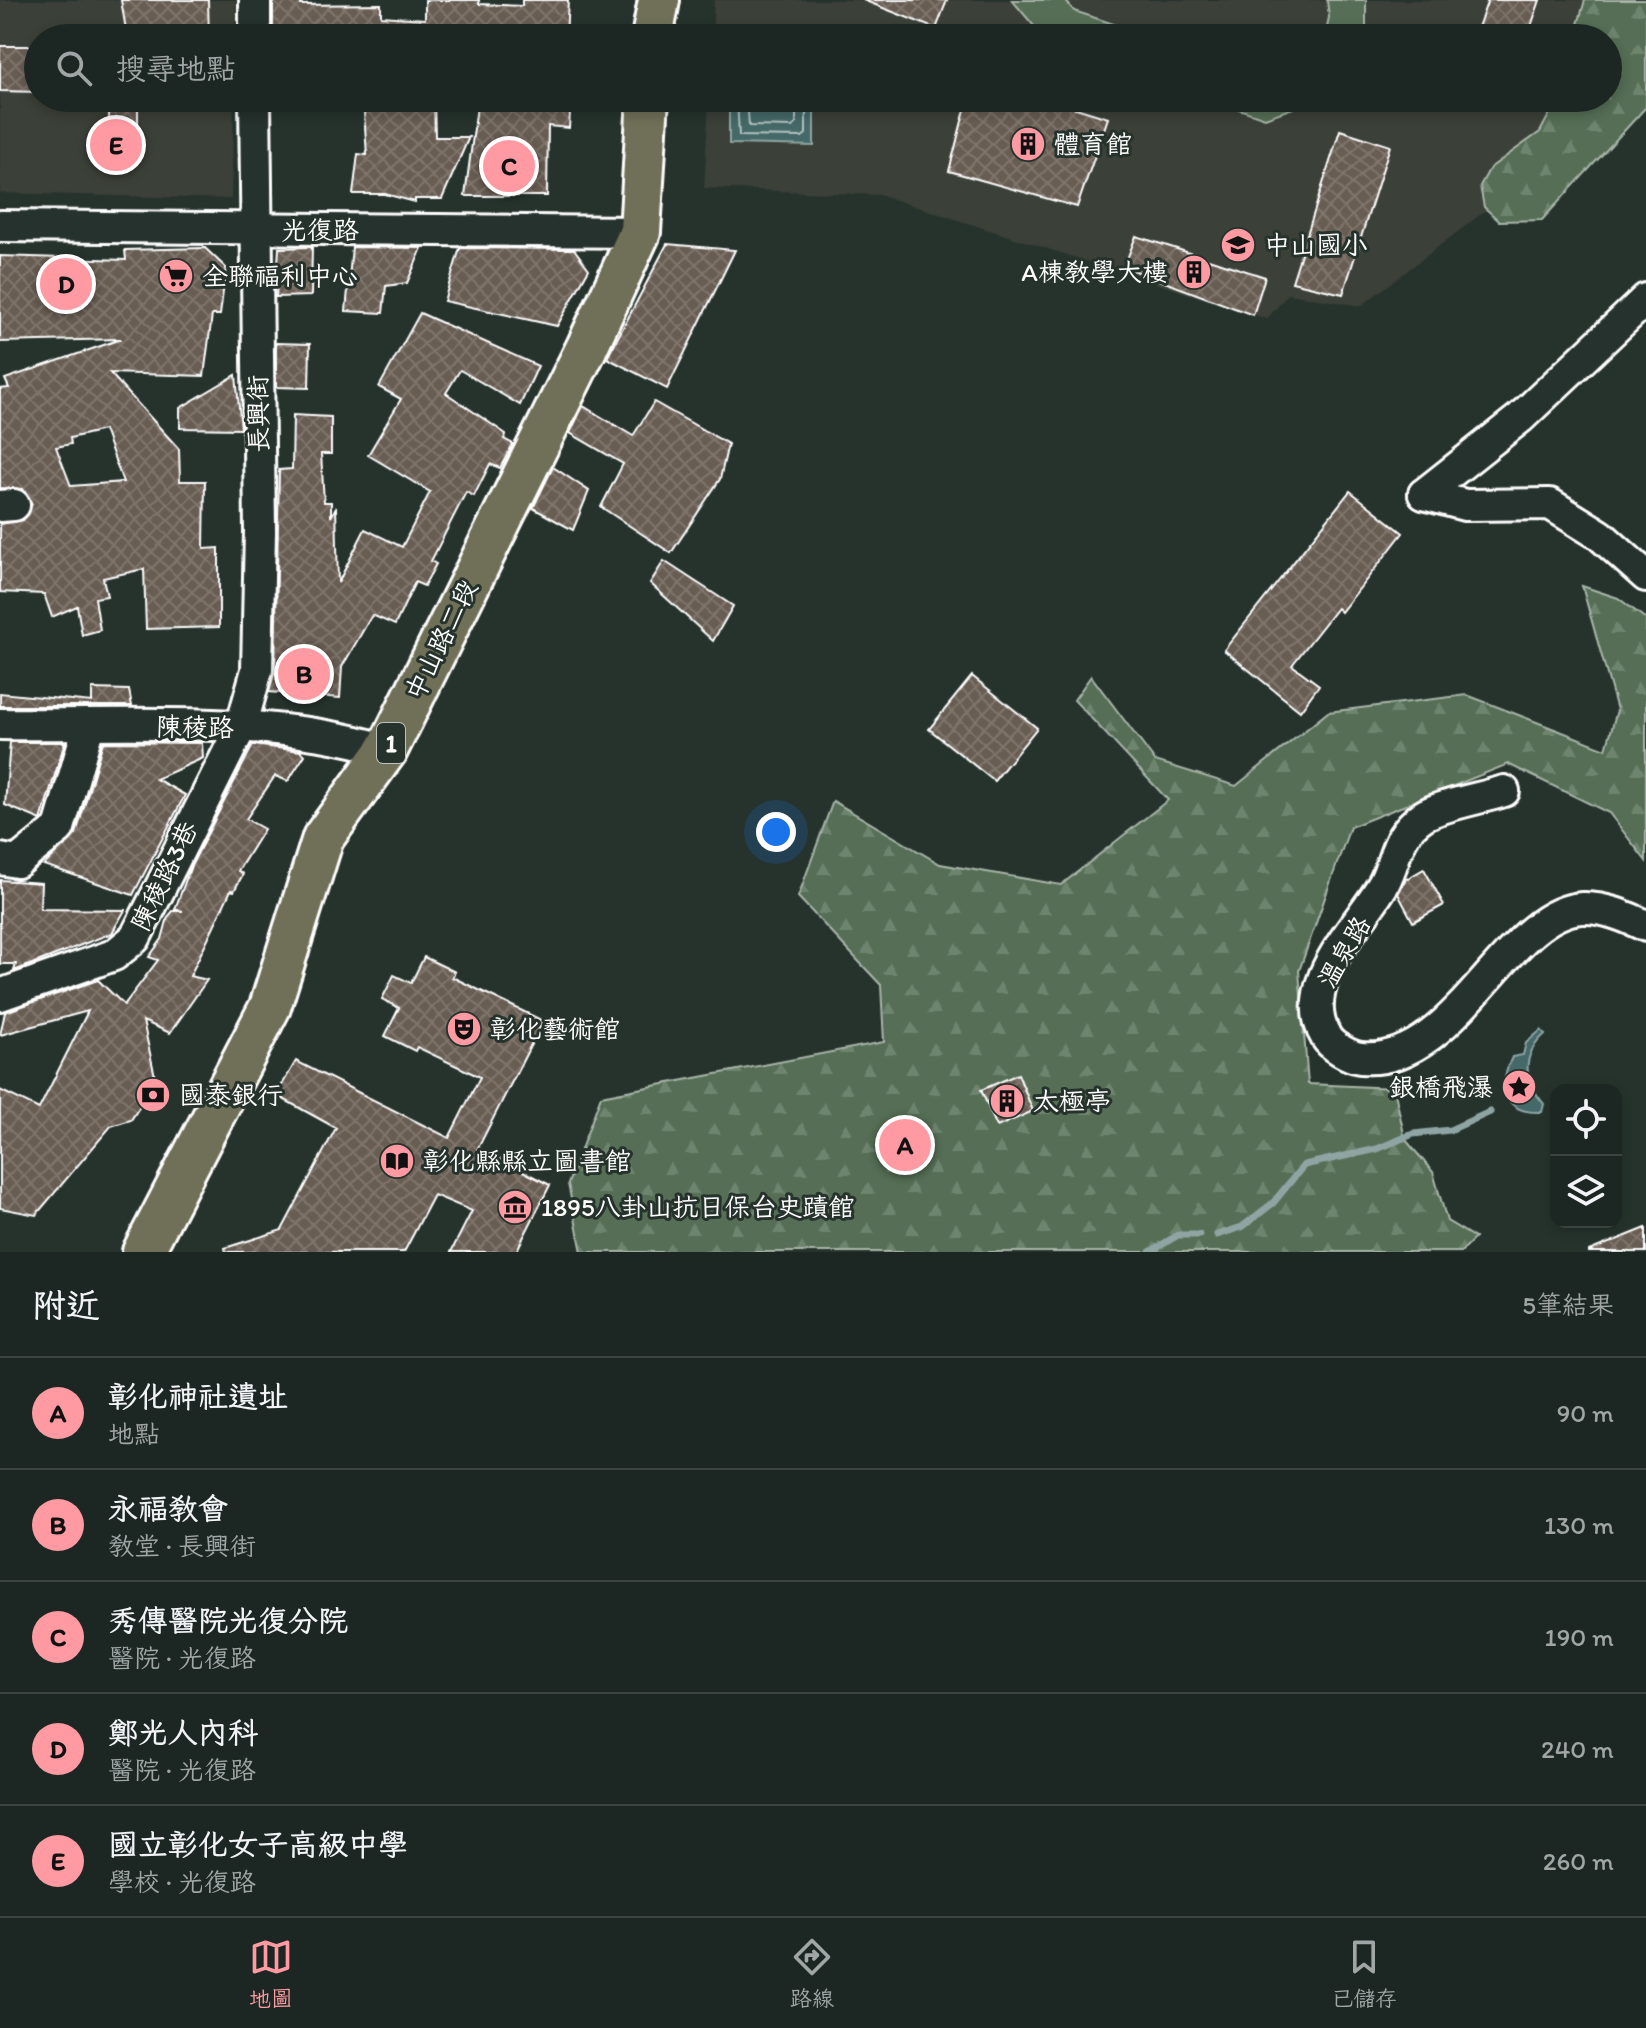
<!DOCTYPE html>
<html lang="zh-TW">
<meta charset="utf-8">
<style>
:root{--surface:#1c2622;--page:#29322f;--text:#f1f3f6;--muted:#a0a5a5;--line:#3a4340;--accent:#ff9aa2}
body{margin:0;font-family:Itim,"LXGW WenKai TC",sans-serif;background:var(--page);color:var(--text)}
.controls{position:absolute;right:24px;bottom:24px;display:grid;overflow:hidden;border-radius:16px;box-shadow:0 4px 12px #0003}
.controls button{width:72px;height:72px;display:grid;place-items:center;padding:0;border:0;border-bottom:2px solid var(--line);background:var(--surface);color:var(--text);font:40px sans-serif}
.you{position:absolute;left:776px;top:832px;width:28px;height:28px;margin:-20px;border:6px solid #fff;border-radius:50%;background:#1a73e8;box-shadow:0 0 0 12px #1a73e833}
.badge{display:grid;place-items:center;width:52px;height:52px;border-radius:50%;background:var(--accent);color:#111;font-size:26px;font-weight:700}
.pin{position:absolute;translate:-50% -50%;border:4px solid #fff;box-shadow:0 2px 8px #0006}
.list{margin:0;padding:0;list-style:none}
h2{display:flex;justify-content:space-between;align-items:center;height:104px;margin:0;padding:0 32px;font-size:34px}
h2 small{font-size:26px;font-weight:400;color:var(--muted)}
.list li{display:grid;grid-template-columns:52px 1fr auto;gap:24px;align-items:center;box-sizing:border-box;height:112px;padding:0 32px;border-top:2px solid var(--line)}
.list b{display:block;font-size:30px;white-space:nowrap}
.list p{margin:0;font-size:26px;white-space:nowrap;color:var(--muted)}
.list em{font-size:26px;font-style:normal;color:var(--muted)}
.icon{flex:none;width:44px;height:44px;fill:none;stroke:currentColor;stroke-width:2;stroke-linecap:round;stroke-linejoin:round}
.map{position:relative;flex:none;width:1646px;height:1252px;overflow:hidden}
.search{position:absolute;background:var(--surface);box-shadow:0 4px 12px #0003;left:24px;right:24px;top:24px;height:88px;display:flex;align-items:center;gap:20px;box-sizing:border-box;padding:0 28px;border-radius:44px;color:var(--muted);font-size:30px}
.sheet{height:664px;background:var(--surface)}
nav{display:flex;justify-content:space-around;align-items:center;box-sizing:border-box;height:112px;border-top:2px solid var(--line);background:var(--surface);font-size:22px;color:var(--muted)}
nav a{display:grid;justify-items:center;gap:4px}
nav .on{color:var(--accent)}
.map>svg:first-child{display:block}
.built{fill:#3a4038}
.green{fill:#546e55;stroke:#aab6aa;stroke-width:2}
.forest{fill:url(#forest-firs);stroke:#aab6aa;stroke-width:2}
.water{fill:#446967;stroke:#8fa5a4;stroke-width:2}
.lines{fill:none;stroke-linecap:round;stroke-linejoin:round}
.shore{stroke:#b4c3c2;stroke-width:2}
.stream{stroke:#8fa5a4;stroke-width:7}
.building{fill:url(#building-cross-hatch);stroke:#fff;stroke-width:2;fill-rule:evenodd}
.minor-casing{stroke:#fff;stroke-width:36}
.major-casing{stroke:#fff;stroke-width:46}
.minor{stroke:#26332d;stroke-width:30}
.major{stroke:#706f59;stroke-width:40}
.labels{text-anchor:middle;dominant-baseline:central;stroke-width:6;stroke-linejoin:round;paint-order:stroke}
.shield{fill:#26332d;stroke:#bec2c0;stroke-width:2}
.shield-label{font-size:24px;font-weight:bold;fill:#fff}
.poi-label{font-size:26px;fill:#fff;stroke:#26332d;text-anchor:start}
.street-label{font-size:26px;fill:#fff;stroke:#26332d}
</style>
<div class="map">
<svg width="1646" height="1252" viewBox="0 0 1646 1252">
<defs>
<pattern id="forest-firs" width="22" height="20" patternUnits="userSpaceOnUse" patternTransform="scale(2)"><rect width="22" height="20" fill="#546e55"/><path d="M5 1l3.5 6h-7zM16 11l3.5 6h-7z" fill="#6e846e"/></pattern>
<pattern id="building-cross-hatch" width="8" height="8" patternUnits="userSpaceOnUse" patternTransform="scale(2)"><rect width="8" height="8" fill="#685d52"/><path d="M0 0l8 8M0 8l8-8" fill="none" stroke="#7f756c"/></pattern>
</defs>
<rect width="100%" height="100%" fill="#26332d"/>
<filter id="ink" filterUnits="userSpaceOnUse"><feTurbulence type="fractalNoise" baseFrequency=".0125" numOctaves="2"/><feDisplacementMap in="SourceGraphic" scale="16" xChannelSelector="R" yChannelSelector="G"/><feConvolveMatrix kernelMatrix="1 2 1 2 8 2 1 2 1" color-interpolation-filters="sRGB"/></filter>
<g filter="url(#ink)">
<!-- built -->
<g class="built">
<polygon points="0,0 236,0 235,38 38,38 38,98 234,98 231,199 0,193"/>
<polygon points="714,0 1587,0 1579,38 712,38"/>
<polygon points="709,98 1566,98 1554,158 1361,306 1288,294 1267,319 880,195 704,188"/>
</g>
<!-- green -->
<g class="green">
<polygon points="1012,0 1065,0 1074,11 1156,38 1044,38"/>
<polygon points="1327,0 1366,0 1366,38 1325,38 1329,17"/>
<polygon points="1207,98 1321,98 1265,118"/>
</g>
<!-- forest -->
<g class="forest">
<polygon points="1585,0 1646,0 1646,107 1542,220 1499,221 1484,207 1480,186 1490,168 1540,132 1558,98 1608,98 1608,38 1574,38"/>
<polygon points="1582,586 1618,598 1646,619 1646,861 1609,813 1508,764 1350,827 1299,971 1308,1084 1394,1088 1405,1139 1433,1172 1447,1221 1475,1238 1461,1252 582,1252 568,1184 601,1096 884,1042 881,985 798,897 833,801 940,864 1061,885 1168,800 1074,700 1091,676 1155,761 1236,786 1328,712 1467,695 1606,749 1617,710"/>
</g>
<!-- water -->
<g class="water">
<polygon points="729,98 814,98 814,146 729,144"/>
<path d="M1541,1030L1545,1034C1520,1057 1524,1080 1544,1104L1542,1112C1504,1114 1497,1088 1512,1057L1523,1055L1526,1043Z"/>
</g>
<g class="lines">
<!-- shore -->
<g class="shore">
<polyline points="737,98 739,136 802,137 806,134 806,98"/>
<polyline points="747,98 749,126 792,127 796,124 796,98"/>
</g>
<!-- stream -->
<g class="stream">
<polyline points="1217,1235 1242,1227 1273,1203 1304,1165 1377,1149 1413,1134 1450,1130 1490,1112"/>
<polyline points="1150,1252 1178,1235 1199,1235"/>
</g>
</g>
<!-- building -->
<g class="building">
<polygon points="121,0 208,0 209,38 151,38 151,28 126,30"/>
<polygon points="273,0 301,0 301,5 381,4 381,16 425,19 425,0 479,0 479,4 522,6 522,0 568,0 566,38 273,38"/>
<polygon points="863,0 947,0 936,29"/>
<polygon points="1488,0 1540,0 1527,38 1474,38"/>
<polygon points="0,46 38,46 38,92 0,91"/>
<rect x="109" y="98" width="29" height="26"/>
<polygon points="363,98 434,98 435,137 469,137 442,199 415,199 415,202 385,194 353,194 358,154 367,155"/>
<polygon points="519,98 571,98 569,128 548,126 547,196 465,196 477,106 518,107"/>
<polygon points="968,98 1044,98 1108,118 1077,207 949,171"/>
<polygon points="1340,130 1390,146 1343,294 1292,282"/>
<polygon points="1136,236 1265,277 1253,315 1124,267"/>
<polygon points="667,244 735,250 667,389 607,358"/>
<polygon points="312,247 311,296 276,297 279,248"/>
<polygon points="352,247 422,248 407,283 386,286 383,313 346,311"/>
<path d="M205,248L226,268L220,315H212L204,376L110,373L179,449L180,481H205L204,549L219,548V627L146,629L144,569L103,578L107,596L95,598L100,630L82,635L77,606L52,617L44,594L0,592V524L23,520L32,504L23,489L0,488V389L9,388L5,379L121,339L0,342V256L126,260L125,250ZM104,430L123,482L71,486L56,447L71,444L70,438Z"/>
<polygon points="460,248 574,249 589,269 557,326 444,301"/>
<polygon points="420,313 538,366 520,405 460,370 446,393 506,434 504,439 513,444 500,468 490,464 474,496 466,492 431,561 436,564 424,586 415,582 395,625 372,615 342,667 340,698 269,692 275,670 279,470 292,469 293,415 331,417 331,454 321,454 324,502 331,502 331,517 336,507 338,583 365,529 402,547 430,492 368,455 401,399 379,387"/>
<polygon points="276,343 310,344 309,388 276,387"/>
<polygon points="236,375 241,429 180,428 180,408"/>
<polygon points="654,402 728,444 720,479 671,553 601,507 623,464 570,433 583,406 633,436"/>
<polygon points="553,467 589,491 573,530 533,508"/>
<polygon points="1350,491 1403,533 1341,612 1337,608 1292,665 1319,685 1300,711 1224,650"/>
<polygon points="664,561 733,606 713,641 650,583"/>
<polygon points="972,676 1037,728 994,781 929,729"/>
<polygon points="92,689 129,690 132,706 0,706 0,693 92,702"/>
<polygon points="10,742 65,742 41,820 5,805"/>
<polygon points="103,742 202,743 203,758 156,779 185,795 133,895 44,865 76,834"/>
<polygon points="253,745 301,751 305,755 288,781 275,776 246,819 264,829 238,871 243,874 234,891 231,890 190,976 207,980 170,1033 143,1021 156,1081 131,1120 111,1126 36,1215 0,1208 0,1090 39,1109 88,1011 0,1035 5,1012 98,980 124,1005 158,960 149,957 162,939 168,917 173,911 183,911 175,909 191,866"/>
<polygon points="1424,869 1444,905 1413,922 1398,894 1405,880"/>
<polygon points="0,880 41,883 40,909 125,910 112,933 14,971 16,964 0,964"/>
<polygon points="424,957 455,972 452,977 543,1021 478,1148 550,1185 516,1252 451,1252 472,1211 434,1195 404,1252 226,1252 225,1248 282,1230 336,1128 276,1095 296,1061 449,1138 480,1077 417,1047 415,1051 385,1036 399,1008 382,999 394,975 411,983"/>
<polygon points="1018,1074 1033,1111 997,1127 981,1090"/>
<polygon points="1646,1228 1646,1252 1589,1252 1589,1251"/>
</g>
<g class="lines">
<!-- minor casing -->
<g class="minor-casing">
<g id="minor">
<polyline points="255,38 255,0"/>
<polyline points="0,226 640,232"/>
<polyline points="1424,494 1520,418 1646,299"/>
<polyline points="1424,494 1465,505 1550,504 1600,535 1646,576"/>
<polyline points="0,506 14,505"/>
<path d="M0,724C126,726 267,714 387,750"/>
<path d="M1504,791C1483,798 1440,805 1423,816C1395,835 1397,858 1384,883C1359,927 1295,984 1326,1037C1331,1046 1350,1057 1361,1058C1456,1067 1506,912 1582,908C1604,907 1627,917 1646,926"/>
<polyline points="0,859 17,862 59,828 89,725"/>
<polyline points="0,995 114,955 135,938 241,727 257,670 260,531 255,98"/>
</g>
</g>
<!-- major casing -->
<g class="major-casing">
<g id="major">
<polyline points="652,38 659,0"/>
<polyline points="143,1252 270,1007 323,838 387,750 587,347 640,232 648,98"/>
</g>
</g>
<!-- minor -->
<use href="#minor" class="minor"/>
<!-- major -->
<use href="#major" class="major"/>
</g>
</g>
<!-- icons -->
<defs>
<g id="building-disc" transform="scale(1.8)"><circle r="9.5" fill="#ff9aa2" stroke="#26332d"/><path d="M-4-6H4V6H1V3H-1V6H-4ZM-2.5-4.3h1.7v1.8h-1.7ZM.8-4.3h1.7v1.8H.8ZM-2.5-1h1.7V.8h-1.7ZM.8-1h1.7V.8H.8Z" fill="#111"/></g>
<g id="school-disc" transform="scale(1.8)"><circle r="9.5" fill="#ff9aa2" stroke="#26332d"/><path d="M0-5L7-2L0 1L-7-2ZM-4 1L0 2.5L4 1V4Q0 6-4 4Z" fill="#111"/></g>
<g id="supermarket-disc" transform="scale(1.8)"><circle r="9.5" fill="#ff9aa2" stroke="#26332d"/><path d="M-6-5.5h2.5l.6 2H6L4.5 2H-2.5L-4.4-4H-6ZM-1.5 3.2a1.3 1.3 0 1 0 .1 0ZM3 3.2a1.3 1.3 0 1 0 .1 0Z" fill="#111"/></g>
<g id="theatre-disc" transform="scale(1.8)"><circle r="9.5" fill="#ff9aa2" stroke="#26332d"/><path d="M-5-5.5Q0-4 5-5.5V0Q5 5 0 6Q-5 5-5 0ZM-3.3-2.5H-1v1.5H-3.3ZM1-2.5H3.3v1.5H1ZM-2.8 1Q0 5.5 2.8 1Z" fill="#111"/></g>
<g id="sight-disc" transform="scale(1.8)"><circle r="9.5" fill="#ff9aa2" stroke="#26332d"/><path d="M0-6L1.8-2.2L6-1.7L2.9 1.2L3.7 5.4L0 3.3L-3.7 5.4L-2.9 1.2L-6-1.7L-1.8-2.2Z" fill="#111"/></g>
<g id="bank-disc" transform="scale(1.8)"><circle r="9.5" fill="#ff9aa2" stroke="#26332d"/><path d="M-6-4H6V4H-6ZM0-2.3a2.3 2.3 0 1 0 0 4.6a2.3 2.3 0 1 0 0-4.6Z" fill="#111"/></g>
<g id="library-disc" transform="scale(1.8)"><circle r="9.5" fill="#ff9aa2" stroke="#26332d"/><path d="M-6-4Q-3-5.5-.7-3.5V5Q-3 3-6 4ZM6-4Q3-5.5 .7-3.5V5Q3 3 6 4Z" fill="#111"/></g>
<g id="museum-disc" transform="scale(1.8)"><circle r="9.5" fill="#ff9aa2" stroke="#26332d"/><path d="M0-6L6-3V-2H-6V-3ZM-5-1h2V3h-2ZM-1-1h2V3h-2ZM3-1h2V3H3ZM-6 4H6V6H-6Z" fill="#111"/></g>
</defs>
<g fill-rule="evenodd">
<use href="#building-disc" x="1028" y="144"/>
<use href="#school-disc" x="1238" y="245"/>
<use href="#building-disc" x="1194" y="272"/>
<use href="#supermarket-disc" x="176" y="276"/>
<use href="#theatre-disc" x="464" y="1029"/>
<use href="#sight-disc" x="1519" y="1087"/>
<use href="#bank-disc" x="153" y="1095"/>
<use href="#building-disc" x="1007" y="1101"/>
<use href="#library-disc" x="397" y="1161"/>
<use href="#museum-disc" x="515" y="1207"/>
</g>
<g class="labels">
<!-- shield labels -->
<rect class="shield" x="377" y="723" width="28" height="40" rx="6"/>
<g class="shield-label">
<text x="391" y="743">1</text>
</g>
<!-- poi labels -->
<g class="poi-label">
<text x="1054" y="144">體育館</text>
<text x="1264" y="245">中山國小</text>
<text x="1168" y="272" text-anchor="end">A棟教學大樓</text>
<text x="202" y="276">全聯福利中心</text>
<text x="490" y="1029">彰化藝術館</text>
<text x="1493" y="1087" text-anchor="end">銀橋飛瀑</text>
<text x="179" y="1095">國泰銀行</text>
<text x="1033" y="1101">太極亭</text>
<text x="423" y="1161">彰化縣縣立圖書館</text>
<text x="541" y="1207">1895八卦山抗日保台史蹟館</text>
</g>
<!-- street labels -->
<g class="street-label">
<text x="320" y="230">光復路</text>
<text transform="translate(258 414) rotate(-91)">長興街</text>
<text transform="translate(441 640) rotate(-64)">中山路二段</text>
<text transform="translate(195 727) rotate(1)">陳稜路</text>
<text transform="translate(164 876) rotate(-64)">陳稜路3巷</text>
<text transform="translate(1344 952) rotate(-60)">溫泉路</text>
</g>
</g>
</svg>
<div class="controls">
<button><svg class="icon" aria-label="locate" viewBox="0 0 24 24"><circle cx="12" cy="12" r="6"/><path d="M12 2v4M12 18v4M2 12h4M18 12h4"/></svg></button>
<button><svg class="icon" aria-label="layers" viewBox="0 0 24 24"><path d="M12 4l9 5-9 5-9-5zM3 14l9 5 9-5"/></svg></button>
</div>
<div class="you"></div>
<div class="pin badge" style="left:905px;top:1145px">A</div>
<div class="pin badge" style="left:304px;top:674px">B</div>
<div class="pin badge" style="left:509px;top:166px">C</div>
<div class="pin badge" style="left:66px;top:284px">D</div>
<div class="pin badge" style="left:116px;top:145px">E</div>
<div class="search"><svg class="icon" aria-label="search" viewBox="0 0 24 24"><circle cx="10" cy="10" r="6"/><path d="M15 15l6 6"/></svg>搜尋地點</div>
</div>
<section class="sheet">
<h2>附近<small>5筆結果</small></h2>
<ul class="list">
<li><span class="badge">A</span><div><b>彰化神社遺址</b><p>地點</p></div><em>90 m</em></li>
<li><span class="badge">B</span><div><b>永福教會</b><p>教堂 · 長興街</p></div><em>130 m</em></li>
<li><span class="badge">C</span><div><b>秀傳醫院光復分院</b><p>醫院 · 光復路</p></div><em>190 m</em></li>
<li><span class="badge">D</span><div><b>鄭光人內科</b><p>醫院 · 光復路</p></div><em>240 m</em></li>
<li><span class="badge">E</span><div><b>國立彰化女子高級中學</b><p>學校 · 光復路</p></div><em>260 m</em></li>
</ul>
</section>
<nav>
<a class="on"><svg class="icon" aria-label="map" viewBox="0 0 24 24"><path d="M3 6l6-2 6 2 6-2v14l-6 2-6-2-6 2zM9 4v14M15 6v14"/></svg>地圖</a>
<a><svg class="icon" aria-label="directions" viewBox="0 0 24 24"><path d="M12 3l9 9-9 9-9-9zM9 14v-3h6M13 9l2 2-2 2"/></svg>路線</a>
<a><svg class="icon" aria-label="saved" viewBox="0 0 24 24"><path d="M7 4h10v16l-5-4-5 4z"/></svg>已儲存</a>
</nav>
